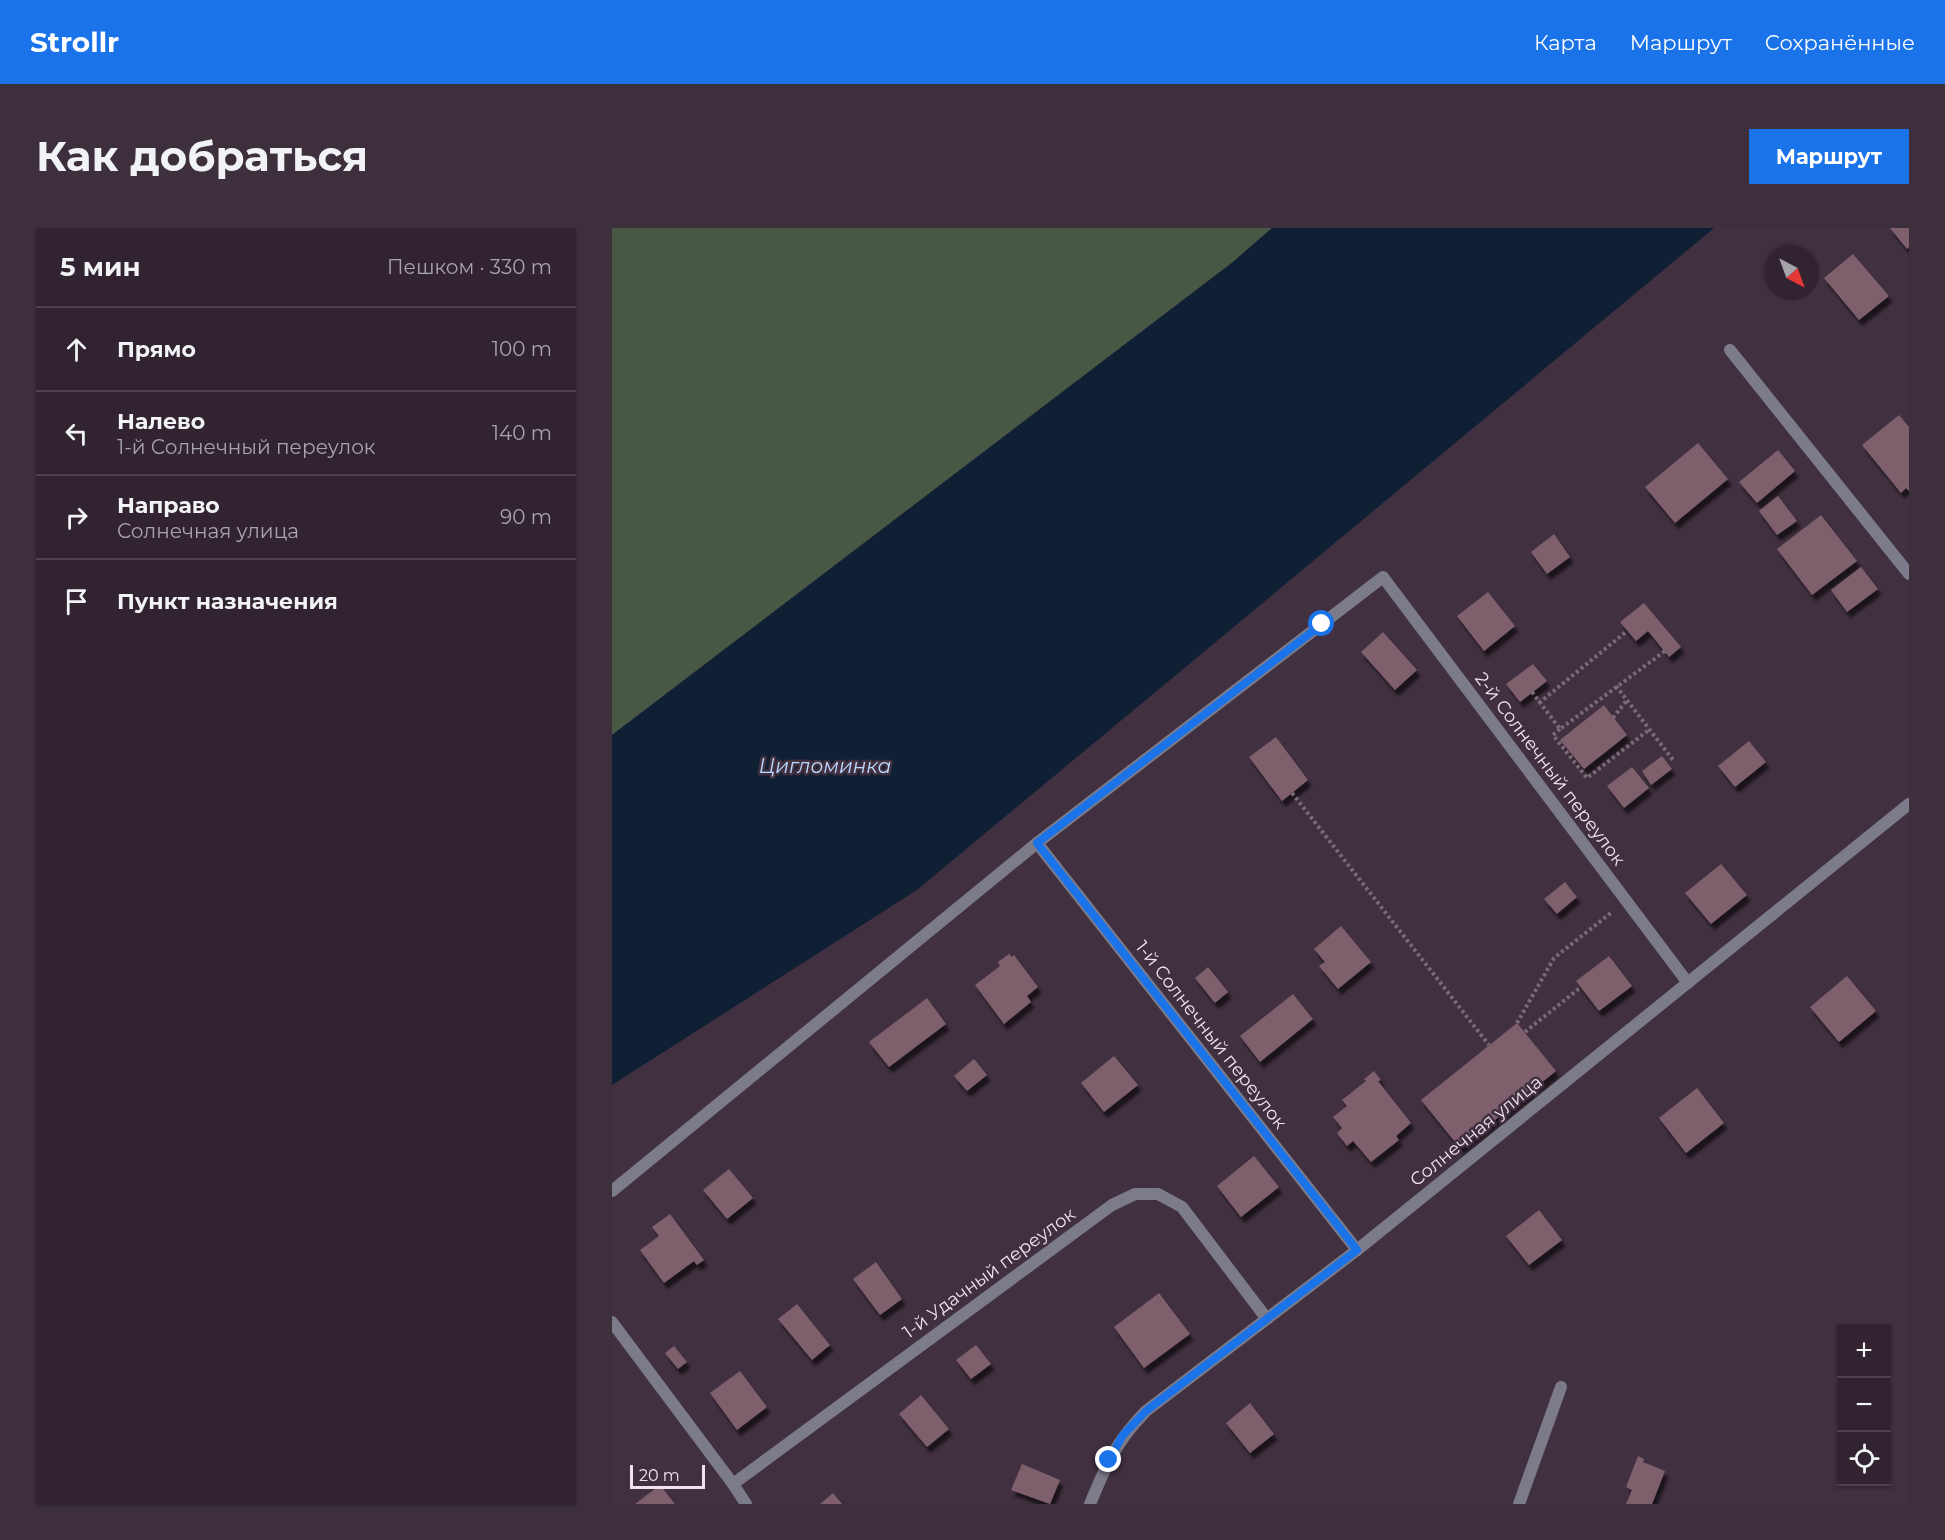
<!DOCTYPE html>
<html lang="ru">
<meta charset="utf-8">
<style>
:root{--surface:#312430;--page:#3d303c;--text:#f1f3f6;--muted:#a8a4ab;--line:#4c414c;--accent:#1a73e8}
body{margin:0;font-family:Montserrat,sans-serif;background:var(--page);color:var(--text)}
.controls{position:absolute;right:18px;bottom:18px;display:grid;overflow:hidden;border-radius:0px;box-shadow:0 2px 4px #0004}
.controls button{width:54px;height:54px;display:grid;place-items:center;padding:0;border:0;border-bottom:2px solid var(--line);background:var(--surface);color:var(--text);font:30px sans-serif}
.compass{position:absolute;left:1153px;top:18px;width:54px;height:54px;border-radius:50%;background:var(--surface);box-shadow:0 2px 4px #0004;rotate:139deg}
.scale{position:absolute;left:18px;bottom:15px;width:75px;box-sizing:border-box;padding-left:6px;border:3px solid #efe4ee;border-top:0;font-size:16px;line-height:21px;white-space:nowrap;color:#efe4ee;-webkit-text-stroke:4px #413040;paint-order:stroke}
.stop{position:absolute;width:18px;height:18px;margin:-14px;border:4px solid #1a73e8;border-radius:50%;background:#fff}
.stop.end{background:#1a73e8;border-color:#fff;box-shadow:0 2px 6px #0008}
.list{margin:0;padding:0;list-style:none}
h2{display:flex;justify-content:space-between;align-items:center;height:78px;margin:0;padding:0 24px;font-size:26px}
h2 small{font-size:20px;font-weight:400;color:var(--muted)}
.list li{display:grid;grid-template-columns:39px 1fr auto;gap:18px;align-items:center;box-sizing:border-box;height:84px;padding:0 24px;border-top:2px solid var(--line)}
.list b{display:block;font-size:22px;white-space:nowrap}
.list p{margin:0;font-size:20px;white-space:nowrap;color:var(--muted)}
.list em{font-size:20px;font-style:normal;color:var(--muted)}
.icon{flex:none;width:33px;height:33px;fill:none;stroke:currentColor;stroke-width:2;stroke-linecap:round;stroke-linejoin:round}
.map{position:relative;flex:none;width:1297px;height:1276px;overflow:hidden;border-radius:0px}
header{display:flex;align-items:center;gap:36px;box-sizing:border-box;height:84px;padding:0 30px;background:var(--accent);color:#fff}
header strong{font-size:28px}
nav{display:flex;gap:33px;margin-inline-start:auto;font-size:21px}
.intro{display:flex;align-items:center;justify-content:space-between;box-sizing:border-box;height:144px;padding:0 36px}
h1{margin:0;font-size:42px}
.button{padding:15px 27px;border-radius:0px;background:var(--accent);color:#fff;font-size:21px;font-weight:700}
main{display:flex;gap:36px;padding:0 36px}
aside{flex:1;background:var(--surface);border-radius:0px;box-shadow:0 2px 4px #0004}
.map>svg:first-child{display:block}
.green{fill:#495844}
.water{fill:#0f2035}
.building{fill:#7e5e6c;filter:url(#shadow)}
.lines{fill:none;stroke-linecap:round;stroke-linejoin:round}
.path{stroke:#796a78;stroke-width:4;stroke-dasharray:3 3;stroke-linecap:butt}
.service{stroke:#7c7b89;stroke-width:12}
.minor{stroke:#7c7b89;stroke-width:12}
.route{stroke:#1a73e8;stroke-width:8}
.labels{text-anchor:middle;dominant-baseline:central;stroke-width:5;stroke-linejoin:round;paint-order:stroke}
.street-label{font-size:18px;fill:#efe4ee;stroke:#413040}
.water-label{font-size:20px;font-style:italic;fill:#bad8fd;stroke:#413040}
</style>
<header>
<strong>Strollr</strong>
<nav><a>Карта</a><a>Маршрут</a><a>Сохранённые</a></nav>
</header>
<div class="intro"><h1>Как добраться</h1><a class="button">Маршрут</a></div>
<main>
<aside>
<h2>5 мин<small>Пешком · 330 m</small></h2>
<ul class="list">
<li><svg class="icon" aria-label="ahead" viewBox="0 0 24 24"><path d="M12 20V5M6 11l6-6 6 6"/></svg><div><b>Прямо</b></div><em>100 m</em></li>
<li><svg class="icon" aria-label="left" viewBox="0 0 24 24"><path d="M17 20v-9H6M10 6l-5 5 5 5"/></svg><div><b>Налево</b><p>1-й Солнечный переулок</p></div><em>140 m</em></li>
<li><svg class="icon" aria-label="right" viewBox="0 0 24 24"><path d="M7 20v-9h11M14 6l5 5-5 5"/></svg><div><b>Направо</b><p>Солнечная улица</p></div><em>90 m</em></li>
<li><svg class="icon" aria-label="arrive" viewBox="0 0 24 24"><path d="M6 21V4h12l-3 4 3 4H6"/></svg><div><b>Пункт назначения</b></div></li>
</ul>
</aside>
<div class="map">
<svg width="1297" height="1276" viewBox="0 0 1297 1276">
<defs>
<filter id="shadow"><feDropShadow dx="3.5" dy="6" stdDeviation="1.5" flood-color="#0009"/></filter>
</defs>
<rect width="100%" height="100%" fill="#413040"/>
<!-- green -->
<polygon class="green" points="0,0 660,0 621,34 0,507"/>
<!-- water -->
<polygon class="water" points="660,0 1102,0 305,662 0,857 0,507 621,34"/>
<!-- building -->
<g class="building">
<polygon points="1278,0 1297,0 1297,19 1295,21"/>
<polygon points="1241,26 1277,68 1247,92 1212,50"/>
<polygon points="1287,187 1297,199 1297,263 1294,260 1289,265 1250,217"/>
<polygon points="1086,215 1116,251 1063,295 1033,259"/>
<polygon points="1166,222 1183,243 1145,275 1127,254"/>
<polygon points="1166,268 1185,293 1165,307 1147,283"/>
<polygon points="1209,287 1245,333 1200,367 1165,321"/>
<polygon points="942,306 958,329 935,346 919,324"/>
<polygon points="1249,339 1266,361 1235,384 1219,362"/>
<polygon points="876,364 903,398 872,423 845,388"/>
<polygon points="1032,375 1069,419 1057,429 1036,403 1024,413 1008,394"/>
<polygon points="771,404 805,442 783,462 749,424"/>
<polygon points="921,436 935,453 908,474 894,456"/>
<polygon points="992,477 1015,507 972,541 948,512"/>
<polygon points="664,509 696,552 670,573 637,529"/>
<polygon points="1137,513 1154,534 1123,559 1106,538"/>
<polygon points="1050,528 1060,541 1039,557 1030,543"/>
<polygon points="1020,539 1037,560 1012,580 995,558"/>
<polygon points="1109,636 1135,667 1099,696 1073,665"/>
<polygon points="953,654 965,669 945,686 932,671"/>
<polygon points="729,698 759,734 726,761 707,738 713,734 702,721"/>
<polygon points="397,726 400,729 402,727 426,759 415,768 419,774 392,796 363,757 388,738 386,734"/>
<polygon points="997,728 1020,758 987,783 964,753"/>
<polygon points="596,739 616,764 603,775 583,750"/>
<polygon points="1235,748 1264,783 1227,814 1198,779"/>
<polygon points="681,766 701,791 648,834 628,808"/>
<polygon points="315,770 334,796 277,839 257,814"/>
<polygon points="905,795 944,843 848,920 809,872"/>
<polygon points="502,828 526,857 492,884 469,855"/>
<polygon points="362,831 375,847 355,863 342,848"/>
<polygon points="762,843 769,852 766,853 799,895 784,908 787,912 759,934 741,913 735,918 725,905 730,900 721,889 735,878 730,872 754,853 752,851"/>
<polygon points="1085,860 1112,895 1074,925 1047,890"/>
<polygon points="642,928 667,959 629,989 605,958"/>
<polygon points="117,941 141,970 115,991 91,962"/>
<polygon points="927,982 950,1012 917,1037 894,1008"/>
<polygon points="58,986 92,1032 85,1037 82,1033 52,1055 28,1022 47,1008 40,999"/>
<polygon points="264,1034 290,1071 268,1087 241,1051"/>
<polygon points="547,1065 578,1106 532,1140 502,1099"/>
<polygon points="185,1076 218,1117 200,1132 166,1091"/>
<polygon points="364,1117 379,1136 359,1151 344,1132"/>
<polygon points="62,1118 75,1134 66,1141 53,1125"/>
<polygon points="128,1143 155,1179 125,1202 98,1165"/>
<polygon points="309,1167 337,1201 315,1219 287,1186"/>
<polygon points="638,1175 662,1206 638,1225 614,1195"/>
<polygon points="1026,1228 1032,1231 1031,1234 1053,1243 1040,1276 1014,1276 1020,1262 1014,1259"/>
<polygon points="410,1236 448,1252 438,1276 399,1262"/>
<polygon points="48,1257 63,1276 23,1276"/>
<polygon points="221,1265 230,1276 208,1276"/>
</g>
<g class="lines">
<!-- path -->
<g class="path">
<polyline points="1004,458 1061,532"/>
<polyline points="920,464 948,501 1053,423"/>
<polyline points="927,475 1015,403"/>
<polyline points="1001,490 1015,472"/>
<polyline points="948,501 941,507 975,550 1038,501"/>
<polyline points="680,565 877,817"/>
<polyline points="905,795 942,730 1000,684"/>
<polyline points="913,804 969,759"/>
</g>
<!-- service -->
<g class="service">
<polyline points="1118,122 1297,346"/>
<polyline points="425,615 745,1022"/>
<polyline points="0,963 425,615 771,349 1076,755"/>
<polyline points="0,1094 121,1256"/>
<polyline points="134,1276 121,1256 500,977 523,966 546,966 570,979 655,1091"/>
</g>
<!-- minor -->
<g class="minor">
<path d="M478,1276C495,1235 503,1215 534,1183L745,1022L1297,576"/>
<polyline points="907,1276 949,1159"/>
</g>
</g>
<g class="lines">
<!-- route -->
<polyline class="route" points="497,1232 511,1207 534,1183 745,1022 425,615 710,396"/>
</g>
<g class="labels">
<!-- street labels -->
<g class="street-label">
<text transform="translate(938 541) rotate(53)">2-й Солнечный переулок</text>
<text transform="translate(599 807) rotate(52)">1-й Солнечный переулок</text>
<text transform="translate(864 903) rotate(-39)">Солнечная улица</text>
<text transform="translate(377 1045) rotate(-36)">1-й Удачный переулок</text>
</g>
<!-- water labels -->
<g class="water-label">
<text x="213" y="538">Цигломинка</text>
</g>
</g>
</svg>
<div class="controls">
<button>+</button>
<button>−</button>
<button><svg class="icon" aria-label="locate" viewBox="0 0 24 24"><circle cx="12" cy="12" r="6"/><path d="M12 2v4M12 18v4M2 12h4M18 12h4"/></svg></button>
</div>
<svg class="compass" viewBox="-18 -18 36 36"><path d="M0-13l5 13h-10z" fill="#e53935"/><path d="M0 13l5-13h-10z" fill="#a8a4ab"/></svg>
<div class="scale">20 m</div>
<div class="stop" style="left:710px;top:396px"></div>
<div class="stop end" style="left:497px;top:1232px"></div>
</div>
</main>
